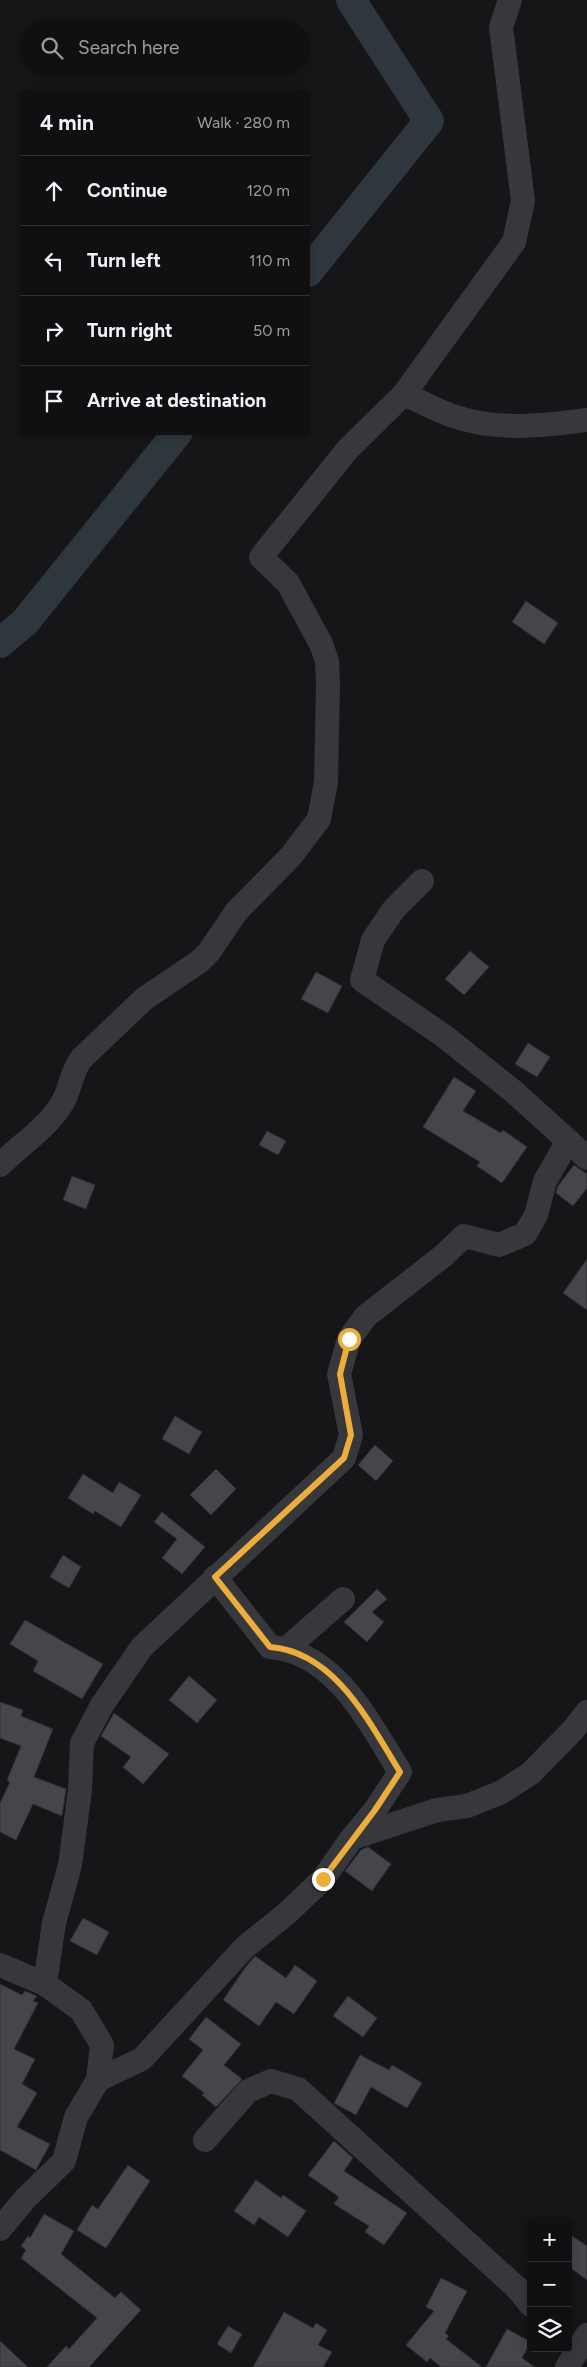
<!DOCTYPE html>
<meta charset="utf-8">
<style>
:root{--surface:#101012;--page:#1e1e20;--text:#f1f3f6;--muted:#9c9d9f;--line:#303032}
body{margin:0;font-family:Figtree,sans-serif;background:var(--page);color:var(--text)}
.controls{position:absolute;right:15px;bottom:15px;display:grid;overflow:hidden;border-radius:5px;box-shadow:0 2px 12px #0003}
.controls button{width:45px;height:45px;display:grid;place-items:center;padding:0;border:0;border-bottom:1px solid var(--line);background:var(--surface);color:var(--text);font:25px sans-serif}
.stop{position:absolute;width:15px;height:15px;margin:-11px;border:4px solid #ebad3b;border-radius:50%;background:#fff}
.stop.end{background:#ebad3b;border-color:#fff;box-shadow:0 1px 5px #0008}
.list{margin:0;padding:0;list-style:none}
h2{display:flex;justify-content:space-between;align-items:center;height:65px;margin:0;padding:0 20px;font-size:21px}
h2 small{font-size:16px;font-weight:400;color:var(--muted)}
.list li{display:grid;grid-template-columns:32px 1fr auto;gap:15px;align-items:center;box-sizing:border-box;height:70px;padding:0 20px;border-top:1px solid var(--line)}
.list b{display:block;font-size:19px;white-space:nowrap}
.list em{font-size:16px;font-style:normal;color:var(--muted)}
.icon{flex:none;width:28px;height:28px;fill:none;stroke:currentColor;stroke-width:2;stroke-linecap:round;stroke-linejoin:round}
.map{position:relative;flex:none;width:587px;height:2367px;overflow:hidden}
.search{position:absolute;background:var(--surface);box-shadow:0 2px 12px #0003;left:20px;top:20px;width:290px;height:55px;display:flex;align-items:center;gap:12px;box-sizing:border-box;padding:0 18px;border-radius:28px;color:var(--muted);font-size:19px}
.panel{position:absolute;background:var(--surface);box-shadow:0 2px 12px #0003;left:20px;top:90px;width:290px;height:345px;border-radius:5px}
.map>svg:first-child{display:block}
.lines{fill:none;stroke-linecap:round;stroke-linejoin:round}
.river{stroke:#2e373d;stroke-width:30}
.building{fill:#45464b;stroke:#303033}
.minor{stroke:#37383c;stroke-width:24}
.route{stroke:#ebad3b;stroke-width:6}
</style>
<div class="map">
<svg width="587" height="2367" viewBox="0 0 587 2367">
<rect width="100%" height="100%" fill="#161618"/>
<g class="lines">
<!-- river -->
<g class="river">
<polyline points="308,272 429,121 351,0"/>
<polyline points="0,643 25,622 178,432"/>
</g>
</g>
<!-- building -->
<g class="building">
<polygon points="526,601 558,623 544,644 512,622"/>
<polygon points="470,951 489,967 464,995 445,979"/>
<polygon points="316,972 342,986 328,1013 301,999"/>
<polygon points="528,1043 550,1057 537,1077 515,1064"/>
<polygon points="454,1077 476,1091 463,1111 501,1133 503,1130 527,1147 502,1183 477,1166 480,1162 423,1127"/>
<polygon points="267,1131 286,1141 278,1155 259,1145"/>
<polygon points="574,1165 587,1174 587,1188 573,1206 556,1193 558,1186"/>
<polygon points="72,1176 95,1185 86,1209 63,1200"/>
<polygon points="587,1259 587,1310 563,1293"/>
<polygon points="175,1416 202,1432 189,1454 162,1439"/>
<polygon points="375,1445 393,1461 376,1481 358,1465"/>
<polygon points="216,1469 236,1489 211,1515 190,1495"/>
<polygon points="83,1474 113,1493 119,1482 141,1495 121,1527 95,1511 93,1514 68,1498"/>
<polygon points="162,1512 205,1547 182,1574 162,1558 177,1539 154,1522"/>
<polygon points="63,1555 81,1567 69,1588 50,1577"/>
<polygon points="377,1589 387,1599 372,1612 384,1622 367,1642 344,1622"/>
<polygon points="25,1620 103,1664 82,1699 33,1671 38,1661 10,1644"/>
<polygon points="189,1676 217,1700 197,1723 169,1700"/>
<polygon points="0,1702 23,1710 21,1716 53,1729 34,1777 66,1789 62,1816 33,1804 16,1840 0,1832 0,1803 10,1782 7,1780 21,1746 0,1738"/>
<polygon points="114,1713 169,1754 143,1784 123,1767 131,1757 101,1736"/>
<polygon points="368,1847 391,1864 372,1891 345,1871 361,1850"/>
<polygon points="83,1918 109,1932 97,1955 70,1941"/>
<polygon points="255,1956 286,1978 295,1965 317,1981 294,2014 276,2002 259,2026 223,2000 245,1968"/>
<polygon points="0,1984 22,1995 25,1991 37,1996 33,2001 38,2003 14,2049 35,2059 22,2084 37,2093 17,2127 50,2144 36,2170 0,2150"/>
<polygon points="348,1996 377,2018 363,2037 333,2016"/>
<polygon points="206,2017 241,2044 224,2065 242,2079 216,2107 202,2095 204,2093 182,2076 203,2050 189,2039"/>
<polygon points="360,2055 389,2070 392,2065 422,2083 407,2108 371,2087 356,2115 334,2103"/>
<polygon points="334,2141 353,2158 344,2171 407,2213 384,2245 365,2232 369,2226 334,2204 339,2197 308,2175"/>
<polygon points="128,2165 150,2181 106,2248 77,2230 92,2205 98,2209"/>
<polygon points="256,2180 281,2198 283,2195 306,2211 288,2237 259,2217 254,2225 234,2211"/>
<polygon points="44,2214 74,2231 61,2254 115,2298 121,2292 141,2310 89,2367 47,2367 66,2346 69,2349 97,2318 21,2258 26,2250 21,2246 28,2236 30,2238"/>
<polygon points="568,2233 587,2246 587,2280 568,2266"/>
<polygon points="441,2278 467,2291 445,2333 449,2336 446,2339 482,2367 441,2367 430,2358 427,2362 406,2345 434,2311 426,2307"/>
<polygon points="284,2312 313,2328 316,2323 327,2330 318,2345 332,2352 323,2367 253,2367"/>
<polygon points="228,2326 242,2334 231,2353 217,2344"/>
<polygon points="507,2329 531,2342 522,2358 535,2367 486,2367"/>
<polygon points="0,2341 28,2367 0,2367"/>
</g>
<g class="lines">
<!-- minor -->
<g class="minor">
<path d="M404,394C420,401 436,410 453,416C495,431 544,426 587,420"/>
<polyline points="422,881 394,909 373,940 362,980 444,1036 513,1091 587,1158"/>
<path d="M0,1165C20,1145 46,1129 61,1105C70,1092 70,1075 81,1059L144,999L200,961L209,952L236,912L291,856L319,819L326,782L328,684L327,661L321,644L288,583L261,557L348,449L404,394L514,242L523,201L501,27L510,0"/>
<path d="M215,1577L270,1647C335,1652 369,1722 400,1772L375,1810L352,1838"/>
<polyline points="287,1648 343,1599"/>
<polyline points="0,1965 45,1984 81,2010 102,2045 98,2080"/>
<polyline points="45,1984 54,1923 70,1865 80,1790 82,1743 102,1705 142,1647 344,1458 351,1435 339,1374 349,1339 366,1316 443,1256 464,1236 499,1245 525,1234 536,1215 545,1181 568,1141"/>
<polyline points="205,2140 248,2091 271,2081 298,2089 517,2288 531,2305"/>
<polyline points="0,2229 25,2199 64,2161 76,2117 98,2080 142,2059 245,1947 285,1915 323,1879 352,1838 437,1810 467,1806 502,1792 531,1773 573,1730 587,1712"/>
<polyline points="567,2367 587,2335"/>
</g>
</g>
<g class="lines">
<!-- route -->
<path class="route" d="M323,1879L375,1810L400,1772C369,1722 335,1652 270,1647L215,1577L344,1458L351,1435L340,1374L349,1339"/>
</g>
</svg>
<div class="controls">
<button>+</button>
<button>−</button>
<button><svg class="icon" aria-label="layers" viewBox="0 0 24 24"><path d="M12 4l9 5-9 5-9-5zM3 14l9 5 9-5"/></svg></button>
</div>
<div class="stop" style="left:349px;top:1339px"></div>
<div class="stop end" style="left:323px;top:1879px"></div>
<div class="search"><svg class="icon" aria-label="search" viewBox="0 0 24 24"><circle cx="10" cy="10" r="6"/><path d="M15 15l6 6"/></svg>Search here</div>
<section class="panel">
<h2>4 min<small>Walk · 280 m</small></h2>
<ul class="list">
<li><svg class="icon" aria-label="ahead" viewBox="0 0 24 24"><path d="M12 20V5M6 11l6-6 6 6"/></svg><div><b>Continue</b></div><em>120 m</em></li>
<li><svg class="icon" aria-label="left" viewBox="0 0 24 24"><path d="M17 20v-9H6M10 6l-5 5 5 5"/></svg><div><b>Turn left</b></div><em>110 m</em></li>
<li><svg class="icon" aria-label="right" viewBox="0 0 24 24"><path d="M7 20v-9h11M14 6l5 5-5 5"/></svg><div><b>Turn right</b></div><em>50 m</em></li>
<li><svg class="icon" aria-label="arrive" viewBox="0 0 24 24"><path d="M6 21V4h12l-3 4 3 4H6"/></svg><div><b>Arrive at destination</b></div></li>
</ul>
</section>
</div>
